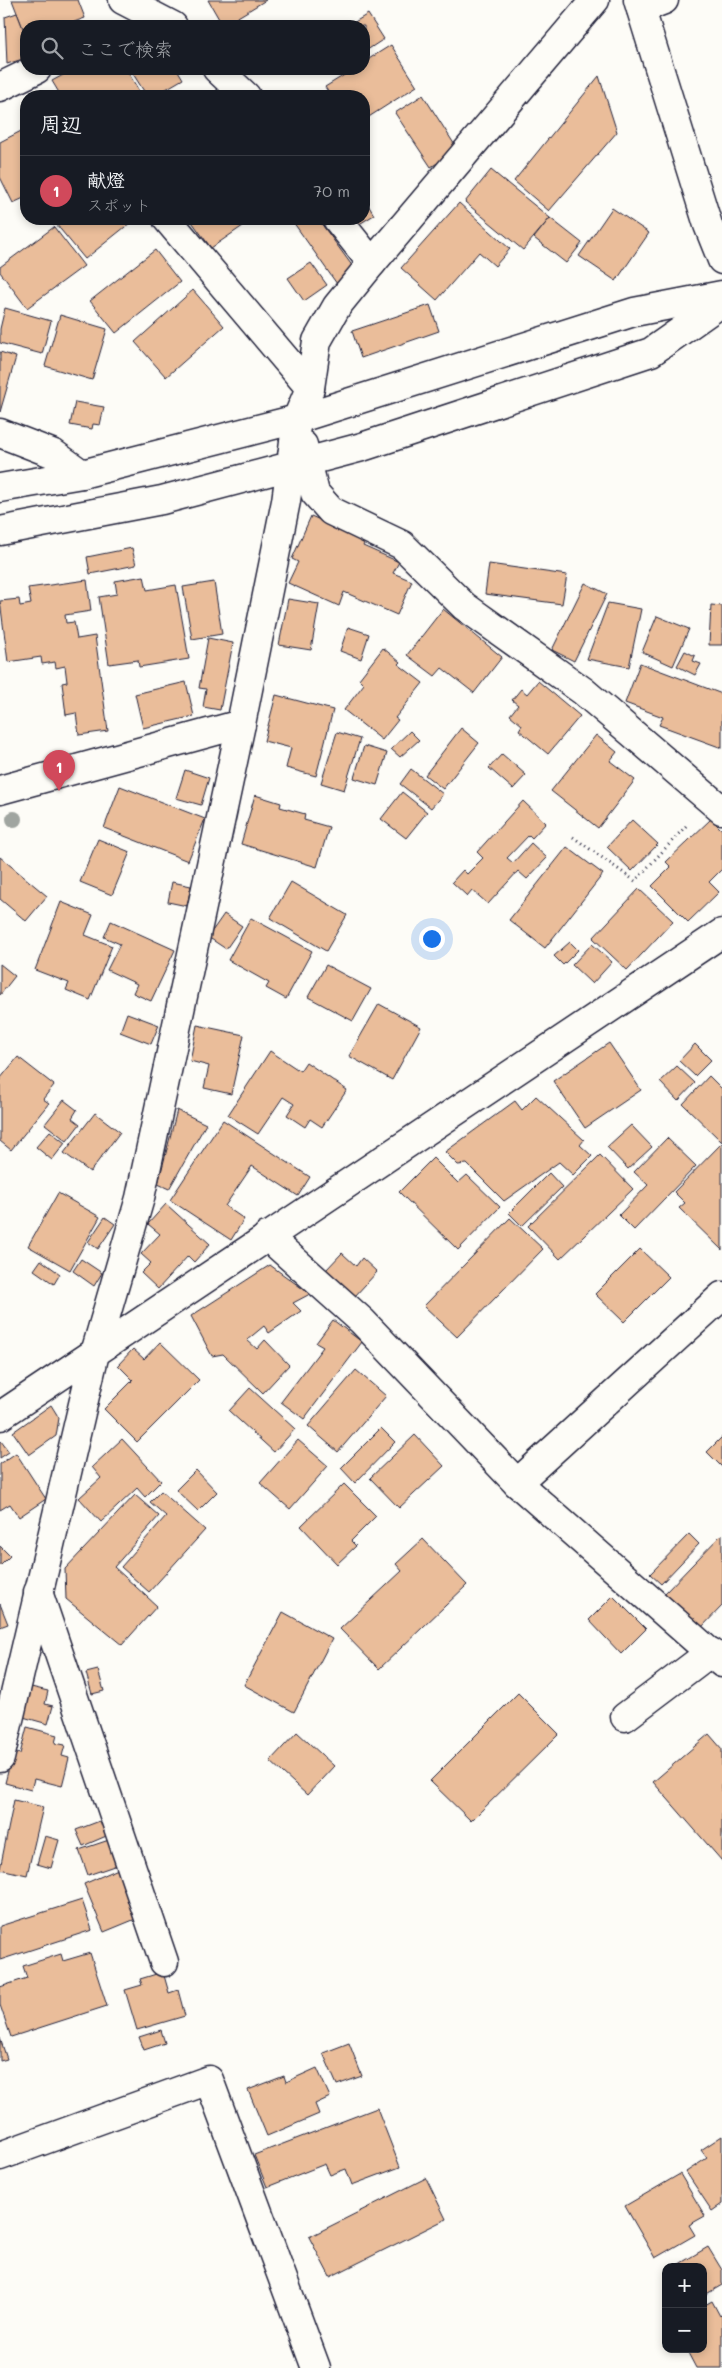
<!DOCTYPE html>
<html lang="ja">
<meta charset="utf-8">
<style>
:root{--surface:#171b24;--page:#242831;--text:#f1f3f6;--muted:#9ea1a6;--line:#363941;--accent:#d1495b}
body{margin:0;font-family:Mali,"Klee One",sans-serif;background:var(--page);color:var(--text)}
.controls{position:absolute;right:15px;bottom:15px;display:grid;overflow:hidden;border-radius:10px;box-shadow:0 2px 8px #0003}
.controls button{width:45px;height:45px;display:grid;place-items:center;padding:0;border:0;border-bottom:1px solid var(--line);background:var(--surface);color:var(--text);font:25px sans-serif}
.you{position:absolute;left:431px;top:938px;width:18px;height:18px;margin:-12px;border:4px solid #fff;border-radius:50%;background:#1a73e8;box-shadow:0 0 0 8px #1a73e833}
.badge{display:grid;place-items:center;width:32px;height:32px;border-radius:50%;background:var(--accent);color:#fff;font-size:16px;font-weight:700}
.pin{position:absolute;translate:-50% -41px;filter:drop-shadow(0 1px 2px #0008)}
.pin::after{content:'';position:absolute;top:26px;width:18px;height:15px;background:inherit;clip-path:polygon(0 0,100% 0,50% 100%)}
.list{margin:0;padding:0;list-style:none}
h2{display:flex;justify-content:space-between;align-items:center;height:65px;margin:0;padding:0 20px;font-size:21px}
h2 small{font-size:16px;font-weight:400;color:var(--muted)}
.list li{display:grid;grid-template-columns:32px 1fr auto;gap:15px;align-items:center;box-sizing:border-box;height:70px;padding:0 20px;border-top:1px solid var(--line)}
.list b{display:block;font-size:19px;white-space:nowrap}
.list p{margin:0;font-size:16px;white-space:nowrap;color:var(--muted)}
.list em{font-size:16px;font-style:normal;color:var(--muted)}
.icon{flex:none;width:28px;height:28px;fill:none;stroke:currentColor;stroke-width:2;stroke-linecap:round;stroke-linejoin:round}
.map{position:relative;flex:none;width:722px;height:2368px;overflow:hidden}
.search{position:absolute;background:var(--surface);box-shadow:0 2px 8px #0003;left:20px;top:20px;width:350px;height:55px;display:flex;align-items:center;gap:12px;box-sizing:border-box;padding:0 18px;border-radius:20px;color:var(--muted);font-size:19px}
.panel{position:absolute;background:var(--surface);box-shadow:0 2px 8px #0003;left:20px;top:90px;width:350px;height:135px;border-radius:20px}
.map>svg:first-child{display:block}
.building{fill:#eabd9a;stroke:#22223b}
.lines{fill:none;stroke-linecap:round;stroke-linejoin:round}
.minor-casing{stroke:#22223b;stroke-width:31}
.path{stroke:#22223b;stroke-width:3;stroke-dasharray:1 4;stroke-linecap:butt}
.minor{stroke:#fdfcf7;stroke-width:28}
.tree{fill:#a0a5a0}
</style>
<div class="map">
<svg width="722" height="2368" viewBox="0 0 722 2368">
<rect width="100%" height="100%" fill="#fdfcf7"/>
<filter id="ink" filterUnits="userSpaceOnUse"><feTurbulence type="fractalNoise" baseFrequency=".02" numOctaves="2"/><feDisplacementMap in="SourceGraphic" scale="10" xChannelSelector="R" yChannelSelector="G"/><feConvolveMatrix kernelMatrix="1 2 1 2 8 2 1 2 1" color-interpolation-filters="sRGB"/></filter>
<g filter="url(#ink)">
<!-- building -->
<g class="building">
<polygon points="12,0 78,0 85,18 63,26 26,26 26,36"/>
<polygon points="208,0 266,0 223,26"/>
<polygon points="17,13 26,36 26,58 7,64 5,17"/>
<polygon points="368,14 384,39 364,52 364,26 348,26"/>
<polygon points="391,45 417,86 364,120 364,96 331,96 325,87 354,69 364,69 364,62"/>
<polygon points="74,69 126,69 142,96 61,96 52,81"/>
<polygon points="130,69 177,69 183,79 154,96 147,96"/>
<polygon points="599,76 617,132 549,211 514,181"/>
<polygon points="423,95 458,150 431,167 395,113"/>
<polygon points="25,129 26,197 13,203 0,177 0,142"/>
<polygon points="491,170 550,218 523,250 465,202"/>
<polygon points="364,198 374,215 348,231 341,219 364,219"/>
<polygon points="459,203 510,249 495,266 479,252 437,300 401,268"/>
<polygon points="612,208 649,233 616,281 579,256"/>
<polygon points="550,218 582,243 566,263 534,238"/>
<polygon points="62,219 127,219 130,223 85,259 56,224"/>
<polygon points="190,219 253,219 211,248"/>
<polygon points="291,219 318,219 356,271 337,284"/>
<polygon points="54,227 84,266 27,308 0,272 0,267"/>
<polygon points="155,250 180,282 116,333 90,301"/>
<polygon points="311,263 327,285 304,301 288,278"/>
<polygon points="193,290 224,326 166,377 135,342"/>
<polygon points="430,305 439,331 361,358 352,331"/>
<polygon points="5,308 51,321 42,354 0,343 0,329"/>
<polygon points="60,315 107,329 92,380 45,366"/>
<polygon points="0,352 16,357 0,412"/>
<polygon points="75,402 104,407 100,425 93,424 92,429 70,425"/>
<polygon points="311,516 366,540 363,546 399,562 393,573 412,581 397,615 344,592 339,606 288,583 298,562 292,559"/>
<polygon points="132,548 136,565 90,574 87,557"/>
<polygon points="489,564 567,575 562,604 485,594"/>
<polygon points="144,576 147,590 176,585 189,659 139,667 138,660 109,664 99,597 117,594 115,581"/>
<polygon points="87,580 91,611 65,615 66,623 74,622 77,639 95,636 108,731 79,735 76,713 66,715 62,683 67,682 65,666 56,668 55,662 42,664 41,657 8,662 0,601 19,599 20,606 31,604 28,588"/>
<polygon points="214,582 222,634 192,639 183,587"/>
<polygon points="585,583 607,594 574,661 552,650"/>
<polygon points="288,599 319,604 311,650 279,645"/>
<polygon points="608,603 641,609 629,667 587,659"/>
<polygon points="711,605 722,606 722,645 709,645"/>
<polygon points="443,609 502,657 474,693 442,668 435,676 407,655"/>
<polygon points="657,616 689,629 673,666 642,652"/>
<polygon points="348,627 369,634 361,659 340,651"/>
<polygon points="208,638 233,643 220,710 203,707 206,689 199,688"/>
<polygon points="383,648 400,662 398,664 423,683 395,718 398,720 382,740 344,710 364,684 359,679"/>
<polygon points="685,651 695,656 693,661 701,664 695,675 677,666"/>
<polygon points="640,663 722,694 722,748 659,725 663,717 625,703"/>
<polygon points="538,681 580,716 548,754 519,730 522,725 510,715 518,705 512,700 521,689 527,694"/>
<polygon points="186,682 194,716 143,728 135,694"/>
<polygon points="276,695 333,710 316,776 286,768 291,748 264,741"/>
<polygon points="461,728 479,743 443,789 425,775"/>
<polygon points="410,731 419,740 400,757 391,749"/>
<polygon points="337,732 360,739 344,790 321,783"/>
<polygon points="596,735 617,752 610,761 635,780 598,828 551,791"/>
<polygon points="364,746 387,753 377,785 354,778"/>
<polygon points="502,754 526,775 513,789 489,768"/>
<polygon points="411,769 443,794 431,808 400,784"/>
<polygon points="185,770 209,778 201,805 176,798"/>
<polygon points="120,786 205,819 188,861 104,828"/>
<polygon points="402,792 427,812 406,838 381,819"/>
<polygon points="255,795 281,803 280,807 305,814 304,820 329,827 317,867 241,844"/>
<polygon points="523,801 546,823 532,838 529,835 507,858 513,863 531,843 547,858 527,879 518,871 488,904 472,890 467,896 452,882 463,870 467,874 483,858 477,852"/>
<polygon points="711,819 722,830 722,869 709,882 719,892 688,922 652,886 671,867 666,862"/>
<polygon points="632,820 658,844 632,871 607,847"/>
<polygon points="98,839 130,852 112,895 80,882"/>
<polygon points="567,847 603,874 545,948 509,920"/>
<polygon points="0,857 47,896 26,921 0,899"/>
<polygon points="172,882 191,886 187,906 168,902"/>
<polygon points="291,882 347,915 326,951 270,918"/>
<polygon points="639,889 673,921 627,970 593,938"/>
<polygon points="61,902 93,915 85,935 112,946 90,1000 66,990 69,983 35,970"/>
<polygon points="224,914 242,926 226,949 208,937"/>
<polygon points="251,918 312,951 286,999 266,988 269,983 228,960"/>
<polygon points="111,921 175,950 151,1001 133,993 137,984 107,970 120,944 104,937"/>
<polygon points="570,942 578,950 563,965 554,956"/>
<polygon points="592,944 612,962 592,984 572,965"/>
<polygon points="0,964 15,976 0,995"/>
<polygon points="326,965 371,989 353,1021 308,997"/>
<polygon points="379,1004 421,1027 392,1080 349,1056"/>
<polygon points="127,1013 159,1025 151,1044 120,1032"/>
<polygon points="197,1025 244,1035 231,1094 204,1088 209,1066 190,1061"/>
<polygon points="609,1043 641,1090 585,1128 553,1081"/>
<polygon points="695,1044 711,1060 695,1076 679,1061"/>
<polygon points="270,1051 300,1071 306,1062 347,1090 322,1127 310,1119 305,1127 287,1115 294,1104 283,1097 258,1134 228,1115"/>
<polygon points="18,1057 54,1085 43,1099 49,1103 11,1150 0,1141 0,1079"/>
<polygon points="677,1066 695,1083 678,1101 660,1082"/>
<polygon points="709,1076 722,1089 722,1142 683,1104"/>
<polygon points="536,1096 584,1140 580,1145 592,1156 573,1175 559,1162 504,1201 467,1164 458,1165 445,1152 515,1101 522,1110"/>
<polygon points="64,1100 77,1110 72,1118 80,1124 67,1141 45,1124"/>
<polygon points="177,1110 206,1124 169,1189 158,1184"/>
<polygon points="95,1113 120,1132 90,1172 64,1153"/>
<polygon points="223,1120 310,1177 298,1196 252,1166 225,1206 244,1219 231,1240 170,1200"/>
<polygon points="631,1125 652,1147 628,1169 607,1147"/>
<polygon points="50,1131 65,1143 52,1160 36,1147"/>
<polygon points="667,1138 696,1166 634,1230 619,1215 648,1185 634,1172"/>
<polygon points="722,1143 722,1250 679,1208 685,1203 674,1192"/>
<polygon points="600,1155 633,1189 560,1259 528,1226"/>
<polygon points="433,1158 458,1183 467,1175 500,1207 458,1250 399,1192"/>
<polygon points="549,1173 562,1187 522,1226 509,1213"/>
<polygon points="58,1193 100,1217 70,1270 28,1246"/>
<polygon points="166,1204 210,1244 194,1262 188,1256 158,1289 141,1273 151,1263 141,1254 160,1234 148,1224"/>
<polygon points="105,1217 115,1224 98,1249 88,1242"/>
<polygon points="510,1218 543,1249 457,1337 424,1306"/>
<polygon points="640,1249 669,1277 624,1322 595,1294"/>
<polygon points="342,1253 356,1266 362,1258 377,1272 355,1296 326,1270"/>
<polygon points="81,1259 102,1273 94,1286 73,1271"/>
<polygon points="41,1260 60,1274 54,1284 34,1270"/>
<polygon points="270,1265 310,1294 293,1303 301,1311 269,1333 264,1326 247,1340 257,1349 265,1340 289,1365 263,1393 223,1354 212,1356 191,1316"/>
<polygon points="333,1320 362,1342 304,1419 281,1402 323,1347 316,1343"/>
<polygon points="160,1342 199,1380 137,1442 104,1409 133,1380 118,1365 133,1349 144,1359"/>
<polygon points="356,1370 386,1396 338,1452 308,1426"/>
<polygon points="250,1388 295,1429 274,1452 229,1411"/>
<polygon points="51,1405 59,1418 56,1436 29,1455 13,1432"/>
<polygon points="381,1428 395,1442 355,1483 341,1468"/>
<polygon points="415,1435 444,1466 399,1508 370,1478"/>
<polygon points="722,1437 722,1467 707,1452"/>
<polygon points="122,1439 161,1481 145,1497 137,1488 101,1522 79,1498 101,1478 92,1467"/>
<polygon points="298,1440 328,1466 290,1509 260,1483"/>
<polygon points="1,1441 9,1452 0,1458 0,1442"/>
<polygon points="16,1453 46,1499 19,1517 10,1504 0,1510 0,1464"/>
<polygon points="196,1470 217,1492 198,1511 176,1490"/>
<polygon points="344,1484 376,1516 351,1541 356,1546 337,1564 301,1526"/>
<polygon points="161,1491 205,1530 149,1592 121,1567 166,1516 150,1502"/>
<polygon points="135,1495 159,1516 114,1567 157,1606 122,1645 66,1599 65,1569"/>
<polygon points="689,1534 699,1544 661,1584 650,1574"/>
<polygon points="722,1534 722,1606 700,1629 664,1594"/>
<polygon points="423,1539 467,1585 379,1669 340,1629 402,1571 396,1564"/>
<polygon points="0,1546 10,1556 0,1566"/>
<polygon points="613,1596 646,1629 621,1654 589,1620"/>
<polygon points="0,1604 8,1624 0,1627"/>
<polygon points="283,1612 332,1639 294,1712 244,1685"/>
<polygon points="98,1670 104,1691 92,1694 86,1673"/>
<polygon points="31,1687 48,1691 45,1704 53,1706 48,1724 23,1717"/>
<polygon points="518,1693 559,1734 471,1821 430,1781"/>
<polygon points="27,1727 57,1735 55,1743 65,1745 62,1756 69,1758 62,1786 34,1779 31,1790 5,1783 13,1752 20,1754"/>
<polygon points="297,1732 334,1766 307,1795 270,1761"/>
<polygon points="709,1734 722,1749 722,1861 653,1782"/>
<polygon points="14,1800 43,1807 27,1875 0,1869"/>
<polygon points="105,1819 111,1834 83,1846 76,1830"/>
<polygon points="45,1836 59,1840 51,1868 37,1864"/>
<polygon points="112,1839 120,1864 88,1875 79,1850"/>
<polygon points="118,1869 138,1918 104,1932 84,1884"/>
<polygon points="82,1900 92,1930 0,1960 0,1926"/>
<polygon points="90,1953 107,2006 11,2037 0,2005 0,1987 27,1978 23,1966 61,1954 63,1961"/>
<polygon points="163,1972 169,1993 178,1990 185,2016 137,2030 125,1990 142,1985 140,1979"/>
<polygon points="161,2030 165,2043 144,2050 139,2037"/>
<polygon points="0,2038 7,2059 0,2061"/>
<polygon points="349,2043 362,2076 337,2085 323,2053"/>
<polygon points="317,2068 330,2097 315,2104 319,2114 267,2136 248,2090 284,2076 286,2082"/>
<polygon points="377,2108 400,2167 352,2185 346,2169 330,2175 325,2164 267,2187 254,2155"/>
<polygon points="722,2136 722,2204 712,2211 686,2172 707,2158 701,2150"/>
<polygon points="680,2174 705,2216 689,2225 695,2235 655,2258 625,2206"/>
<polygon points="426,2178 446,2219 330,2277 309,2237"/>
<polygon points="708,2247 722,2270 722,2285 703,2296 703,2267 674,2267"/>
<polygon points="712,2301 720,2316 722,2314 722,2368 696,2368 686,2349 703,2349 703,2306"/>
</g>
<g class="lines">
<!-- minor casing -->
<g class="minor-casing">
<g id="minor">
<polyline points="123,0 173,26"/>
<polyline points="638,0 708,225 722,260"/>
<polyline points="641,9 664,0"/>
<polyline points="217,69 246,96"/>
<polyline points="0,87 37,69"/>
<polyline points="167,219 310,388"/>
<polyline points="337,219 372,263"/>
<polyline points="0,433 54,454 82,474"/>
<polyline points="303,445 315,493 331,511 402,545 464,606 583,691 722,810"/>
<polyline points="0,488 82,474 297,419 634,312 722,295"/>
<polyline points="0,531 162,500 362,447 651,352 722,302"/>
<polyline points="0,790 241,724"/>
<polyline points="267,1236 362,1321 517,1483 722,1663"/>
<polyline points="0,1416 722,933"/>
<polyline points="517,1483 722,1296"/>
<polyline points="38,1592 164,1962"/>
<polyline points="625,1717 711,1652"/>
<polyline points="0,1758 95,1353 140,1198 241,724 286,501 297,419 310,388 317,341 337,306 372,263 595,0"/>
<polyline points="0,2156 209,2080 316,2368"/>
</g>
</g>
<!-- path -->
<polyline class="path" points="573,837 635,881 687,825"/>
<!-- minor -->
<use href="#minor" class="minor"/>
</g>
<!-- trees -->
<circle class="tree" cx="14" cy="819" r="8"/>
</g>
</svg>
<div class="controls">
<button>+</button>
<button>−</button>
</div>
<div class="you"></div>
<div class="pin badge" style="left:59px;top:791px">1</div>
<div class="search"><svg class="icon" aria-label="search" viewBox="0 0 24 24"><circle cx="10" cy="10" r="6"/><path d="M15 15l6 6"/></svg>ここで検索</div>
<section class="panel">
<h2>周辺<small></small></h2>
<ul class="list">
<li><span class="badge">1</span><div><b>献燈</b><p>スポット</p></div><em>70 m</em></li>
</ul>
</section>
</div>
